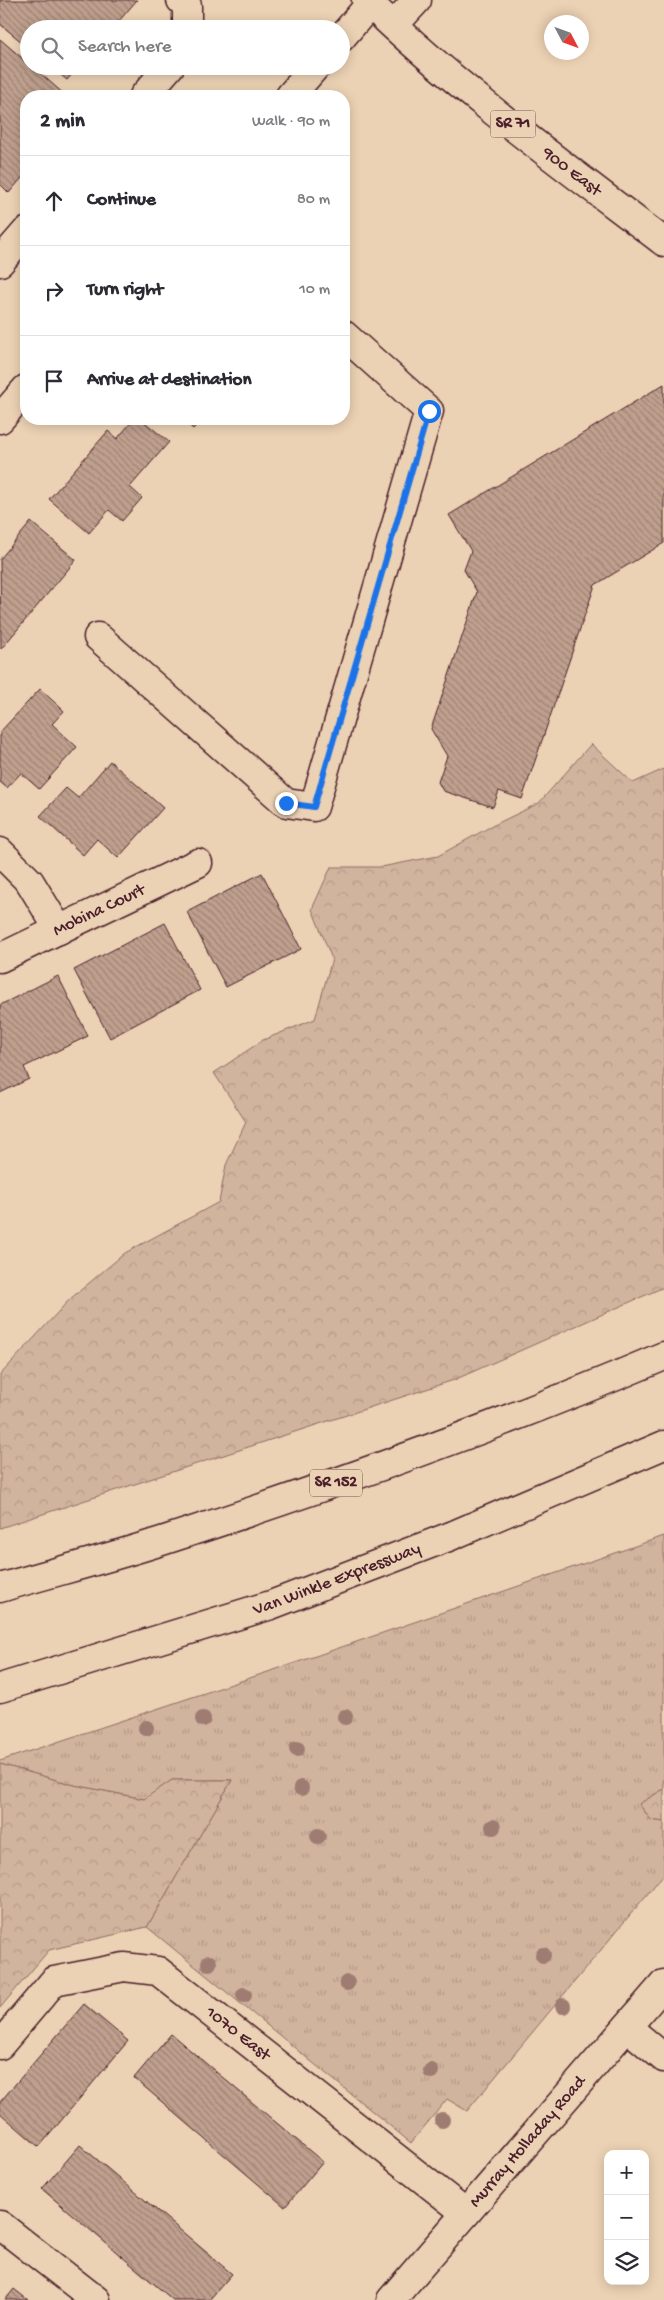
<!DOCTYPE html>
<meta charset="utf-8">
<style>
:root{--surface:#fff;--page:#f2f2f3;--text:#2b2b33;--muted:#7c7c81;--line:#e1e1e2}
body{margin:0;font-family:"Gochi Hand",sans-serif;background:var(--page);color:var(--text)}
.controls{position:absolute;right:15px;bottom:15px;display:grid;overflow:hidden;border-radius:10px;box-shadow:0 2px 12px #0003}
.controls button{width:45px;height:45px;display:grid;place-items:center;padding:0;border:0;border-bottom:1px solid var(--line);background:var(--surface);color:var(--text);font:25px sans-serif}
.compass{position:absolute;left:544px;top:15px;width:45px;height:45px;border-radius:50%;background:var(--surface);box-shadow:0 2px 12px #0003;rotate:131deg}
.stop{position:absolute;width:15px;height:15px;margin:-11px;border:4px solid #1a73e8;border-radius:50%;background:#fff}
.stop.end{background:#1a73e8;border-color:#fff;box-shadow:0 1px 5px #0008}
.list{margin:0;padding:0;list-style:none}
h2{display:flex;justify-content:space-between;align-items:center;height:65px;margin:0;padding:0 20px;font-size:21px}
h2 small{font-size:16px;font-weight:400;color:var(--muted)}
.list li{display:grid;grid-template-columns:32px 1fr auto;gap:15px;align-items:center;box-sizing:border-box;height:90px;padding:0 20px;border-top:1px solid var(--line)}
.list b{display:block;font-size:19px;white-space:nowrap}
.list em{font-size:16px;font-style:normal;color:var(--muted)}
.icon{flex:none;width:28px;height:28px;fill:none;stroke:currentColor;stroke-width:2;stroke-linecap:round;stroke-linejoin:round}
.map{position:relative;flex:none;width:664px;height:2300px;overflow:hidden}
.search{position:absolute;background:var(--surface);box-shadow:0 2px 12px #0003;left:20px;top:20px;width:330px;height:55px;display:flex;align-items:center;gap:12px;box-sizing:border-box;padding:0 18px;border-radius:28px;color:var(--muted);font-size:19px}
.panel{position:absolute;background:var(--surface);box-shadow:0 2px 12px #0003;left:20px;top:90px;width:330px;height:335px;border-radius:20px}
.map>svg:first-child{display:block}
.grass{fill:url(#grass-tufts);stroke:#8e6a64}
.forest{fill:url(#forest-crowns);stroke:#8e6a64}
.building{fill:url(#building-back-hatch);stroke:#4a1f2b}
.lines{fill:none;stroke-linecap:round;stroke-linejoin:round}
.minor-casing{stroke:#4a1f2b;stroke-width:31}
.major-casing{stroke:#4a1f2b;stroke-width:31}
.minor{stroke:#ecd2b4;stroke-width:28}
.major{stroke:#ecd2b4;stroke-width:28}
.tree{fill:#9e7c72}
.route{stroke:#1a73e8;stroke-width:6}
.labels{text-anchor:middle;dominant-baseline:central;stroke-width:4.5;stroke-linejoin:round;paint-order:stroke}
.shield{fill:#ecd2b4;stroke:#7b5554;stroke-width:1}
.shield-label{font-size:16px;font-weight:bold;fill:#4a1f2b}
.street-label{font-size:18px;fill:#4a1f2b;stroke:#ecd2b4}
</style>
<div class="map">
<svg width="664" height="2300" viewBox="0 0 664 2300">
<defs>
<pattern id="grass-tufts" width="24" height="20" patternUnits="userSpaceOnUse" patternTransform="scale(1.25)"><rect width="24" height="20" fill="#d1b49e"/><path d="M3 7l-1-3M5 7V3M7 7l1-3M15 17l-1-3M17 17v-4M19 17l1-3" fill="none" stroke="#b59a88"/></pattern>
<pattern id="forest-crowns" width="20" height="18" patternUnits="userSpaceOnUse" patternTransform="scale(1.25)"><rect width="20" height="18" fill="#d1b49e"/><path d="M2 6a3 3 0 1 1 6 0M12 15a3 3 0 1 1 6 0" fill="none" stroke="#b59a88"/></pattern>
<pattern id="building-back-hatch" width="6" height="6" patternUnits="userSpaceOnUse" patternTransform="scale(1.25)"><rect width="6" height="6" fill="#bfa08e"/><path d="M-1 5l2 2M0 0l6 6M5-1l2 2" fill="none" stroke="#9d8274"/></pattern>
</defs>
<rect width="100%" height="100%" fill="#ecd2b4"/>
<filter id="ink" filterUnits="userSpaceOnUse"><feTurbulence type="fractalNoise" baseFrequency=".02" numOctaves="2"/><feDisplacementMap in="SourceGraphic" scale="10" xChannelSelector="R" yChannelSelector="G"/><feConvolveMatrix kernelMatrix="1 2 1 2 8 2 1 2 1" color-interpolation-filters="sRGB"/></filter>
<g filter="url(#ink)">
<!-- grass -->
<polygon class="grass" points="664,1536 664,1789 639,1804 651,1820 664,1822 664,1874 467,2111 447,2099 411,2143 147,1927 232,1780 172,1780 145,1799 74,1785 0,1764 0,1761 304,1660"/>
<!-- forest -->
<g class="forest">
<polygon points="591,744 633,783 664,769 664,1287 454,1380 0,1528 0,1375 70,1299 125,1253 219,1202 226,1165 246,1122 214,1073 263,1040 315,1019 332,959 312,909 331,867 381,867 438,856 488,828 539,803"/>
<polygon points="0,1764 74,1785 144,1799 172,1780 232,1780 147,1927 49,1950 0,2008"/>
<polygon points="664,1789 664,1822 651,1820 639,1804"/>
</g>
<!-- building -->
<g class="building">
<polygon points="0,0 137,0 112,29 29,29 29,48 0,24"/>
<polygon points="0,39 29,64 29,66 32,66 66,96 26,96 26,173 9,193 0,184"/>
<polygon points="50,66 79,66 67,80"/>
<polygon points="664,384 664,543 595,585 522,799 499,791 493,807 443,791 438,782 447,756 431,729 477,592 464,570 471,551 449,515"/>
<polygon points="134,419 141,419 169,442 130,487 142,498 122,521 109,510 89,533 49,499 108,431 117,439"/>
<polygon points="182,419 202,419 193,429"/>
<polygon points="31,522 76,560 1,649 0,559"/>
<polygon points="40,689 64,711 52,724 77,747 39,789 21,773 7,788 0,782 0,732"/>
<polygon points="110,761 163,808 118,858 97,839 83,855 40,816 66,788 78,798"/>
<polygon points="262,873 301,949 226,987 187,912"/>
<polygon points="165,923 200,990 110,1038 74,970"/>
<polygon points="58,976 88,1036 24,1067 29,1079 0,1093 0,1005"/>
<polygon points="84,2004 128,2041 39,2147 0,2113 0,2102"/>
<polygon points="171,2034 323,2162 285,2207 134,2078"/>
<polygon points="80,2145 232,2274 209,2300 173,2300 42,2189"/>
<polygon points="14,2289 28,2300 5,2300"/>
</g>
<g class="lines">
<!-- minor casing -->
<g class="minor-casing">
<g id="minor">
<polyline points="181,0 187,6 187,29"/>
<polyline points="394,25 417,0"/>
<polyline points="341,38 370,4"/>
<polyline points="144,96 170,66"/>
<polyline points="290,96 316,66"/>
<polyline points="0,262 26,232"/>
<polyline points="0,419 26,389"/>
<polyline points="98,637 286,803 314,807 429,411 344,335"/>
<polyline points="0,852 30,882 59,930"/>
<path id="s1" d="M0,958L198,863"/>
<polyline points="627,2027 664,2058"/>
<path id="s2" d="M0,2045L54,1981L124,1967L158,1971L466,2213"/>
<polyline points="0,2225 96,2300"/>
</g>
</g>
<!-- major casing -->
<g class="major-casing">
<g id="major">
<path id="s3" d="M366,0C458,89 563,165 664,242"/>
<path d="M0,1588C58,1571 117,1556 174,1537C340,1483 504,1424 664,1356"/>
<path id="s4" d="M0,1688L271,1605L451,1536L664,1445"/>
<path id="s5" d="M391,2300L664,1984"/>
</g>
</g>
<!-- minor -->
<use href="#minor" class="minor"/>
<!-- major -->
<use href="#major" class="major"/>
</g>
<!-- trees -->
<g class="tree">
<circle cx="345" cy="1717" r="8"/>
<circle cx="203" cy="1719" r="8"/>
<circle cx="146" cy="1728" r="8"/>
<circle cx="297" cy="1749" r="8"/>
<circle cx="301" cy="1788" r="8"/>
<circle cx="493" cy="1827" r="8"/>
<circle cx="318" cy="1836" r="8"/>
<circle cx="543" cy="1955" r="8"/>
<circle cx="209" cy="1963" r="8"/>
<circle cx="347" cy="1983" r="8"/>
<circle cx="244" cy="1995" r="8"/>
<circle cx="563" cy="2006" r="8"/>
<circle cx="431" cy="2071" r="8"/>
<circle cx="442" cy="2120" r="8"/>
</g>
</g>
<g class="lines" filter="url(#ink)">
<!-- route -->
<polyline class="route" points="286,803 314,807 429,411"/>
</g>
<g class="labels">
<!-- shield labels -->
<g class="shield">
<rect x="490.5" y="110.5" width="45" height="27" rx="4"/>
<rect x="310" y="1469.5" width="52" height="27" rx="4"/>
</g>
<g class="shield-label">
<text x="513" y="124">SR 71</text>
<text x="336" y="1483">SR 152</text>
</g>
<!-- street labels -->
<g class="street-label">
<text stroke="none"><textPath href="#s3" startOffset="268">900 East</textPath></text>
<text stroke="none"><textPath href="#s1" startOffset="110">Mobina Court</textPath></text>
<text stroke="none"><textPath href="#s4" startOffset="354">Van Winkle Expressway</textPath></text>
<text stroke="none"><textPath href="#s2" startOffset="291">1070 East</textPath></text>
<text stroke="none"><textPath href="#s5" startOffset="209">Murray Holladay Road</textPath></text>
</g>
</g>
</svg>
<div class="controls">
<button>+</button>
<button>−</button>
<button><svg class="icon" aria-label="layers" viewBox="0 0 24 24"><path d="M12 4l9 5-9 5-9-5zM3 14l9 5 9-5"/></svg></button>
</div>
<svg class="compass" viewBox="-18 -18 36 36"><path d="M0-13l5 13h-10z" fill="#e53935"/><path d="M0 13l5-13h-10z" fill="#7c7c81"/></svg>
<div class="stop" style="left:429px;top:411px"></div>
<div class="stop end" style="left:286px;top:803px"></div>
<div class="search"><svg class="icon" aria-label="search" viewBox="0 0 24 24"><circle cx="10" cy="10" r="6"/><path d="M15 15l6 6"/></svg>Search here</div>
<section class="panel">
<h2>2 min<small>Walk · 90 m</small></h2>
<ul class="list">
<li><svg class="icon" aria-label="ahead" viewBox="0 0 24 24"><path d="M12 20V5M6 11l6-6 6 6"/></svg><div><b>Continue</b></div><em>80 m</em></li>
<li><svg class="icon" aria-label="right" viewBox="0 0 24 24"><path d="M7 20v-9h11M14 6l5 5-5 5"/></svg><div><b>Turn right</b></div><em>10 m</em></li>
<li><svg class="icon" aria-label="arrive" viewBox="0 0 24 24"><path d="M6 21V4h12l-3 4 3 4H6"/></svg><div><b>Arrive at destination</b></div></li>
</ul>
</section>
</div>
